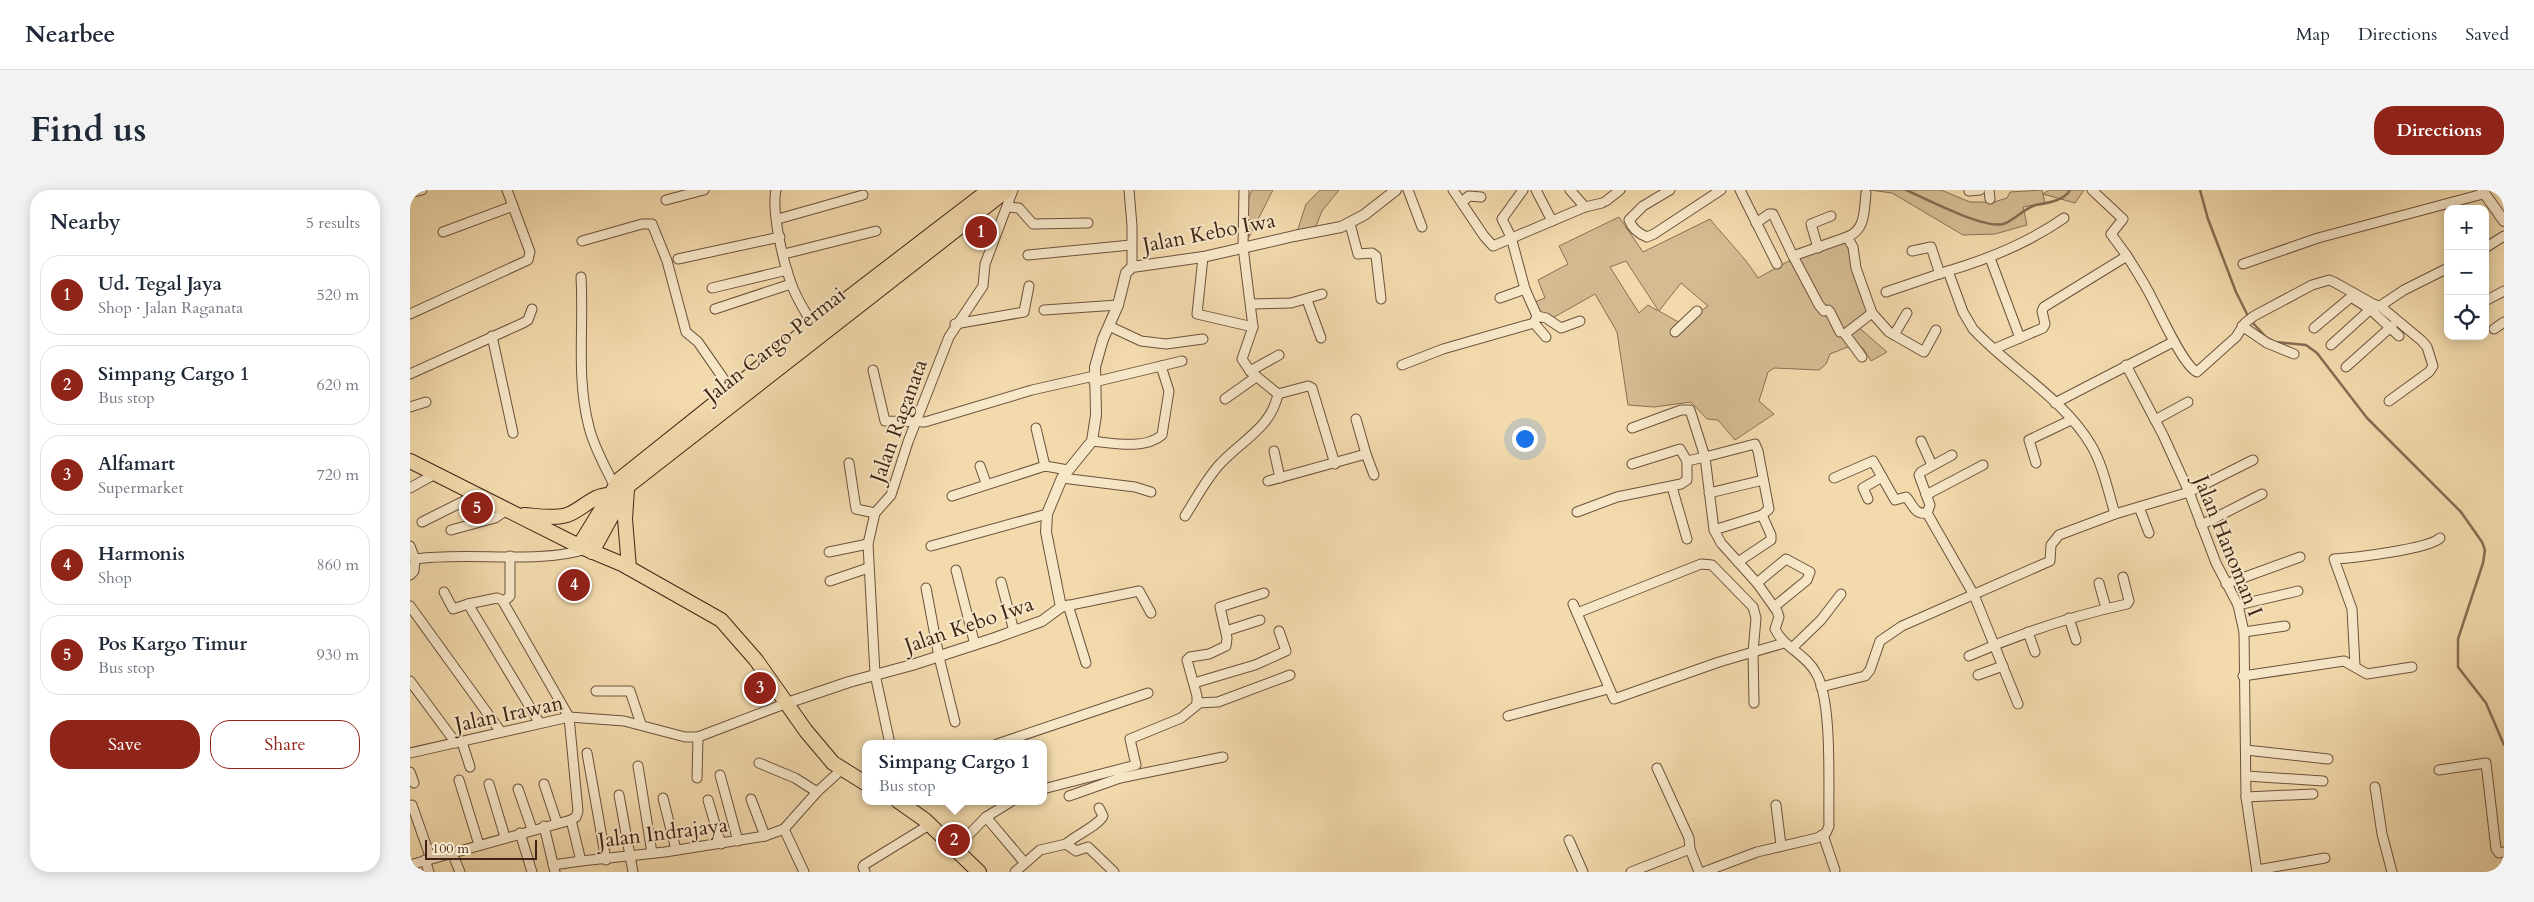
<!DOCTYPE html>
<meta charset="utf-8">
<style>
:root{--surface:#fff;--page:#f2f2f3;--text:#1f2937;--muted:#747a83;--line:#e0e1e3;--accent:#8f2418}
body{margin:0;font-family:Cardo,serif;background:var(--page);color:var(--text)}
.controls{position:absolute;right:15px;top:15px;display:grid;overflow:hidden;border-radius:10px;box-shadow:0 2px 12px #0003}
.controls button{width:45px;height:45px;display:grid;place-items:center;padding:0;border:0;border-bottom:1px solid var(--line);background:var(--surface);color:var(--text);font:25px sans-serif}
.scale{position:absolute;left:15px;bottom:12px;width:112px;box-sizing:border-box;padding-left:5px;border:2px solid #3f2416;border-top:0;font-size:14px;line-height:18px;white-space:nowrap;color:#3f2416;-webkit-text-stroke:4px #f7e7c9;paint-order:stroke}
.you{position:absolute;left:1114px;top:248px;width:18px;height:18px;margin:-12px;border:4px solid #fff;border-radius:50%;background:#1a73e8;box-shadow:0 0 0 8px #1a73e833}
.badge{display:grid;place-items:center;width:32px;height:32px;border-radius:50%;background:var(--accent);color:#fff;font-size:16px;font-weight:700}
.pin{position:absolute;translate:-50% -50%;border:2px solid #fff;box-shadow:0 1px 5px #0006}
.popup{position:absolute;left:452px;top:550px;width:185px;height:65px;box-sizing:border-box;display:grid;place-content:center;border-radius:10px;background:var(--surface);filter:drop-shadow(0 1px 4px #0005);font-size:16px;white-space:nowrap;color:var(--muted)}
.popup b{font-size:19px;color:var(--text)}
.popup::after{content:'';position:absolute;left:50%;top:100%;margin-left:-10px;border:10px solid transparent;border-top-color:var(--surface)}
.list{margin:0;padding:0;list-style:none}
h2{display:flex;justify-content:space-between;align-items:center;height:65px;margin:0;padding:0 20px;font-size:21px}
h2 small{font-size:16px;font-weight:400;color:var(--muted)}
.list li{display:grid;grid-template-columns:32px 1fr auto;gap:15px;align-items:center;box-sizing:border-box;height:80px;margin:0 10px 10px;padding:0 10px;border:1px solid var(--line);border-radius:20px}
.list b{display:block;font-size:19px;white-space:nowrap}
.list p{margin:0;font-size:16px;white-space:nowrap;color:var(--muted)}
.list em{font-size:16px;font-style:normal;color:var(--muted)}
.actions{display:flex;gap:10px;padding:15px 20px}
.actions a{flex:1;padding:11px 0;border:1px solid var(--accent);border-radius:20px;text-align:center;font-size:18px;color:var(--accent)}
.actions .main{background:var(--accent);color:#fff}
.icon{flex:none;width:28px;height:28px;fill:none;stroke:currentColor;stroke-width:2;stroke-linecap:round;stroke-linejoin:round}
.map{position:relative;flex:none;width:2094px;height:682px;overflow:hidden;border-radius:20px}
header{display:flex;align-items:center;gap:30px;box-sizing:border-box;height:70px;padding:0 25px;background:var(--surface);border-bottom:1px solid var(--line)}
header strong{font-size:24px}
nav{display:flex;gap:28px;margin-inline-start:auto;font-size:18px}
.intro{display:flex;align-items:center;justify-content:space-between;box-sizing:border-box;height:120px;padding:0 30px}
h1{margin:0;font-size:35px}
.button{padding:12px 22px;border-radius:20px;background:var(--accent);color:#fff;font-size:18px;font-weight:700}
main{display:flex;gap:30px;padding:0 30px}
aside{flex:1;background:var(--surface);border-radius:20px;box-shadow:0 2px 12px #0003}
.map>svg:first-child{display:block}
.green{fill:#d4bb92;stroke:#8a7054;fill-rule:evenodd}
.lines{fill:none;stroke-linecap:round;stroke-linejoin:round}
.stream{stroke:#866c51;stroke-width:2.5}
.minor-casing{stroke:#6c523c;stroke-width:11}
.tertiary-casing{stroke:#6c523c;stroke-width:12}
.trunk-casing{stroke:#3f2416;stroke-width:16}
.minor{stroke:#f7e7c9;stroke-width:9}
.tertiary{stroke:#f7e7c9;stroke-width:10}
.trunk{stroke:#f2daac;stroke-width:14}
.labels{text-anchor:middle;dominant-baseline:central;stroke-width:4;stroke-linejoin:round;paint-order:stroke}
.street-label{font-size:21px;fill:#3f2416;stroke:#f7e7c9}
</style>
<header>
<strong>Nearbee</strong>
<nav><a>Map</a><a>Directions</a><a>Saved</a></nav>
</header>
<div class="intro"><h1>Find us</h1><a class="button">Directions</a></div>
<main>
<aside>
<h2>Nearby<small>5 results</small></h2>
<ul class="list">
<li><span class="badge">1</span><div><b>Ud. Tegal Jaya</b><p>Shop · Jalan Raganata</p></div><em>520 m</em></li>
<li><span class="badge">2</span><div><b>Simpang Cargo 1</b><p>Bus stop</p></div><em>620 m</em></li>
<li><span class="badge">3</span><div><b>Alfamart</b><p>Supermarket</p></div><em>720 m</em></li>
<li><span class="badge">4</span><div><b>Harmonis</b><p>Shop</p></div><em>860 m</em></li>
<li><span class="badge">5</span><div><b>Pos Kargo Timur</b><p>Bus stop</p></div><em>930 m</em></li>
</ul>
<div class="actions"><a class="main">Save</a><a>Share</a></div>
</aside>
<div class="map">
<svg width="2094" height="682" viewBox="0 0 2094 682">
<rect width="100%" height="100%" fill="#f2daac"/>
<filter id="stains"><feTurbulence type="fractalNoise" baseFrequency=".004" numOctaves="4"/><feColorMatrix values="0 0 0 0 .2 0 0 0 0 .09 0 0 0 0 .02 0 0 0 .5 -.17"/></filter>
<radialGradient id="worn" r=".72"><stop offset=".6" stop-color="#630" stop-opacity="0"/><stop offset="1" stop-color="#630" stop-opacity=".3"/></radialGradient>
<!-- green -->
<g class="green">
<polygon points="842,0 863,0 839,47 838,10"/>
<polygon points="910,0 929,0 912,21 905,39 887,42 896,14"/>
<polygon points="1460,0 1531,0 1560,12 1584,12 1597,8 1600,2 1632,0 1633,4 1639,0 1674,0 1665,13 1633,4 1635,13 1613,17 1617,35 1585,44 1553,45 1482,3"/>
<path d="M1209,27L1233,62L1300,29C1316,49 1335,67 1348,88L1375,73L1438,45L1463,123L1446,135L1477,162L1461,171L1453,158L1443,155L1420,164L1416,174L1409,180L1364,178L1358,182L1349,211L1364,224L1325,250L1308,230L1297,229L1281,212L1244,217L1218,215L1207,142L1185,104L1139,130L1127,134L1122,113L1135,108L1128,90L1158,74L1149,56ZM1216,71L1248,120V121L1238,115L1229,123L1200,77ZM1271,93L1298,116L1272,134L1249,121Z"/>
</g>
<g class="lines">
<!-- stream -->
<g class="stream">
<path d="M1496,0C1516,9 1574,39 1593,34C1605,30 1613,19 1626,15C1637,13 1654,11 1660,0"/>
<polyline points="1790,0 1798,29 1826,102 1840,130 1856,147 1865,152 1896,155 1907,163 1957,228 2051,322 2072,352 2075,360 2073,373 2048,449 2048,477 2076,513 2094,555"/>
</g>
<!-- minor casing -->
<g class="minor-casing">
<g id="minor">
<path d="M366,0C361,22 374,76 383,98C388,111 396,123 403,135"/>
<polyline points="719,0 722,36 722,77"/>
<polyline points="834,0 833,57 843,137 832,169 840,181 868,204"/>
<polyline points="998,0 1012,37"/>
<polyline points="1043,0 1074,46 1083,56 1175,17"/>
<polyline points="1126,0 1142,31"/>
<polyline points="1160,0 1175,17 1192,13"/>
<path d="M1260,0L1233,16L1219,30C1222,38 1229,44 1237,47L1244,44L1311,0"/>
<polyline points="1330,0 1367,74"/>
<polyline points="1579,0 1580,9"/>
<polyline points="1559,1 1570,0"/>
<polyline points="0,3 12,0"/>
<path d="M1456,3C1454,20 1456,40 1437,47L1443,57L1446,78L1462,123"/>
<polyline points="256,10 294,0"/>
<polyline points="1196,11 1210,0"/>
<polyline points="1052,12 1059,6 1071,7"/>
<polyline points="598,17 609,18 623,34 678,33"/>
<path d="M1654,28C1618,53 1579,69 1538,81L1553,122L1563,139C1599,178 1654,209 1681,255C1693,275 1698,301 1705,324"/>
<polyline points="368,29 453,5"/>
<polyline points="1346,33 1359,24 1363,24 1383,66 1437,47"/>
<polyline points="940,34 948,64 962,63 966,66 971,109"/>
<polyline points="33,42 103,16"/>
<polyline points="172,51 232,34 242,34 257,71 276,142 288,152 322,201"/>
<polyline points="1408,58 1401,34 1421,26"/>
<polyline points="2075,58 2094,46"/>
<polyline points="1502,61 1521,57 1530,84"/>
<polyline points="374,64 466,41"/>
<polyline points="618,65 721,55"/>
<polyline points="1383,66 1409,115 1414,121 1418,120 1420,122 1430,142"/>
<path d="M1717,66C1724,77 1731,88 1737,99C1747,116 1772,175 1787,182L1826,147L1835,133L1844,126L1902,95L1919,90L1924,92L1965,115"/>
<polyline points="793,67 787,124 843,137"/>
<polyline points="1580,68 1610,148"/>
<polyline points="268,69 370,47"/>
<polyline points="1833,74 1908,48 2073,4"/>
<path d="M171,87C174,137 166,188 179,237C184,258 196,278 205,297"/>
<polyline points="302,98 377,80"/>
<polyline points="1476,102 1538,81"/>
<polyline points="1090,108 1115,99 1101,47 1092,29 1113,0"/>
<polyline points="897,110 911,148"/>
<polyline points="2075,111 2094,101"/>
<polyline points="842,114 881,113 912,104"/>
<polyline points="1965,115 1970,116 1994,100 2038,78"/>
<polyline points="1970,116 2012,151 2017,157 2023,176 2019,182 1979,211"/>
<polyline points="305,119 381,94"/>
<polyline points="634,120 708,115"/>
<polyline points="0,124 118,70 120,62 97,0"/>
<polyline points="1127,126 1136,128 1151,138 1170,131"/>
<polyline points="1124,133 1136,147"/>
<polyline points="545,134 614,122 619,96"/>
<polyline points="699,136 731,151 756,154 793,149"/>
<polyline points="1832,136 1857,153 1884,164"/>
<polyline points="1904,138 1941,107 1960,119 1989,146"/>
<polyline points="2084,139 2094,132"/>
<polyline points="1265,142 1287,121"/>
<polyline points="1484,145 1497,123"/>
<polyline points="82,146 103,243"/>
<polyline points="1921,155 1964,116"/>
<polyline points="1584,159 1633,138 1635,134 1632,121 1634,117 1717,66 1701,44 1713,29 1682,0"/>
<polyline points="1452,167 1435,144 1462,123 1479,142 1514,162 1526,140"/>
<polyline points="992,175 1033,159 1124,133 1127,126 1115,99"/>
<polyline points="1716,175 1753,245 1779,302 1806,373 1828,415 1834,442 1836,607 1847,682"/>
<polyline points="1936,177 1982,136"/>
<polyline points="463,180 475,231 515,232 622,200 684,186"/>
<polyline points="840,181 869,165"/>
<polyline points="0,184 113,133 118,130 122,119"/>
<polyline points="684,192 772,171"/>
<polyline points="868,204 898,196 902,198 925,274"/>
<polyline points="815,209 846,187"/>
<polyline points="1645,213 1763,152"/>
<polyline points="0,217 16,212"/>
<polyline points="1745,230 1778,212"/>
<polyline points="626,238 635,276"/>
<path d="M682,251C702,253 735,260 752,245L759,201L751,176"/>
<polyline points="1511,251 1522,275"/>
<polyline points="864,261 870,288"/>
<polyline points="956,264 964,285"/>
<polyline points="1542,265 1511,282 1509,285 1520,315 1517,323 1564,405 1608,514"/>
<polyline points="439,273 446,319 465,323"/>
<polyline points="1626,273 1619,250 1661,230"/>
<polyline points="1222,274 1270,259 1277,271"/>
<polyline points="570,276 576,293"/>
<polyline points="652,288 725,297 741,302"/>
<path d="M1424,288L1463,271L1485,310L1496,307C1503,314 1504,325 1517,323"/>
<polyline points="858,291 956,264 946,229"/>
<polyline points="1262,297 1277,349"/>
<polyline points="0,298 25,284"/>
<polyline points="1299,303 1353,290"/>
<polyline points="1516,305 1573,275"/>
<polyline points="542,306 635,276 658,280"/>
<polyline points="1458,309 1453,298 1472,287"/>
<polyline points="1729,317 1739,343"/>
<polyline points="1167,322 1207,307 1271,294 1277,290 1277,271 1295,267 1280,220 1271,220 1222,238"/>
<path d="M775,326C786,309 796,289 810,274C832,250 861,238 868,204"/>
<polyline points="12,332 66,305"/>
<polyline points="1791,335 1852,304"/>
<polyline points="41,340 85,328 97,320"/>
<path d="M0,356L5,369C58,361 126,375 176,359"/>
<polyline points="521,356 637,324"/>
<polyline points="419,362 458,354"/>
<polyline points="1328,372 1361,350 1361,345 1352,325"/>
<polyline points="546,380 565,455"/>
<polyline points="0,385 4,381 5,369"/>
<polyline points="420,391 458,378"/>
<polyline points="591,392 604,441"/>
<polyline points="1347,393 1376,369 1400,382 1397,390 1364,417"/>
<polyline points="1689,393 1696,418"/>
<polyline points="1816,394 1890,367"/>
<polyline points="516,398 529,467 545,532"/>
<polyline points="34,402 43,419 58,414"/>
<polyline points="93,412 100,406 100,366"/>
<polyline points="1163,414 1204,509 1309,472 1374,453"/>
<polyline points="658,415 676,473"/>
<polyline points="1828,415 1888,401"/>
<polyline points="0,416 91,542"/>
<polyline points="651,417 729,401 741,423"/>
<polyline points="1167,423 1291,374 1302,375 1343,417 1346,428 1343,462 1344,513"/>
<polyline points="1659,428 1666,450"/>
<polyline points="816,441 850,430"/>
<polyline points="1618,442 1625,462"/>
<polyline points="1834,442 1875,436"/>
<polyline points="1382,458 1411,430 1431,404"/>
<path d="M1559,466C1611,443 1662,426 1717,414L1719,411L1713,387"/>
<path d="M1945,476L1942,419L1924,369C1943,368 2019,359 2030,348"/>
<polyline points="1568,485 1593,476"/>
<polyline points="1833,486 1934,471 1957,484 2002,477"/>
<polyline points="0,491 46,553"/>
<polyline points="784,493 845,475 876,461 869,441"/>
<polyline points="1411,497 1455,486 1460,480 1470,451 1492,436 1640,371 1641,355 1649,345 1705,324 1779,302 1843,270"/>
<polyline points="186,501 220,501 231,534"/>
<polyline points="787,513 808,512 880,485"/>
<polyline points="1098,526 1198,499"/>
<polyline points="129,532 58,414 87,408 92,410 159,527 168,621 166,627 161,630"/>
<polyline points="52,552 60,577"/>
<polyline points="480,554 465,484 458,354 465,323 481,305 498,252 539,147 573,96 575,74 603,0"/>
<polyline points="587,554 738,503"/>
<polyline points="1836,560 1918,569"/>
<polyline points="0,563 159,527 214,531 275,547 288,547 377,513"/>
<polyline points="177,563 196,670"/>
<polyline points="349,573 385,588 407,602"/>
<polyline points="228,576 242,663"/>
<polyline points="1247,578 1279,648 1280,659 1289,682"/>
<polyline points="2029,580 2076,573 2086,659 2089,663 2094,662"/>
<polyline points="708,581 710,588 813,567"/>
<polyline points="0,582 4,593"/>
<polyline points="310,585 328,651"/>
<polyline points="1836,586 1913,591"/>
<polyline points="287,588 288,547"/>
<polyline points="49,590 69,655"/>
<polyline points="79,594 95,647"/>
<polyline points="134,594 147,633"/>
<polyline points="1965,597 1972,644 1982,682"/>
<polyline points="108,599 122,639"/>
<polyline points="633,599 726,575 720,549 771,528 787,515 787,506 777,470 780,467 799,464 816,456 817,448 810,417 854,403"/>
<polyline points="209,605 223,682"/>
<polyline points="659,606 710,588"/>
<polyline points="1836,607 1903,604"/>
<polyline points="253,608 266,660"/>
<polyline points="341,609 355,646"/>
<polyline points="298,610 311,654"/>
<polyline points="2,615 21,669"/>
<polyline points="1366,615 1371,655"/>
<polyline points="576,627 614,672"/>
<polyline points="134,636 145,682"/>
<polyline points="374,639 394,682"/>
<polyline points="110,643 122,682"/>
<polyline points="1413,645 1425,680"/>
<polyline points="1159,650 1173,682"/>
<path d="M656,654C666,645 689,635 693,626L689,618"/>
<polyline points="545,659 576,627 602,611"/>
<polyline points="15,670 19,682"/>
<polyline points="45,670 50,682"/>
<polyline points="0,675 161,630 171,671 255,662 355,646 374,639 407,602 431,580"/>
<polyline points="143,675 171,671"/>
<polyline points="1847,680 1915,668"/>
<polyline points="455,682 453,677 454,675 519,635"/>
<polyline points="605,682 630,660 656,654 666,661 678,657 704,682"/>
<polyline points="1221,682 1280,659"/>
<path d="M1294,682L1347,662L1407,648L1416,643L1419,636C1418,600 1423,511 1406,483C1396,464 1374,458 1365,439L1369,427L1367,421L1347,393L1311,353L1304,340L1295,267L1345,254L1348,261L1359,319L1352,325L1304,340"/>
</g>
</g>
<!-- tertiary casing -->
<g class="tertiary-casing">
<g id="tertiary">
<polyline points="2072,0 2094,31"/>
<polyline points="377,513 439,492 502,475 585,448 632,431 651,417 636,342 637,324 652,288 682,251 686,225 685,177 693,149 708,115 716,83 722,77 793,67 884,46 931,37 954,25 986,0"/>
</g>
</g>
<!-- trunk casing -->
<g class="trunk-casing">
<g id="trunk">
<polyline points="0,271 169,356 212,374 311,430 346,470 396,541 423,573 455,593"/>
<polyline points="217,299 215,329 219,378"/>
<path d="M114,325C128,326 143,329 157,325C172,320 183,304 200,305"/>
<polyline points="169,356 210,289 403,135 579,0"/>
<polyline points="182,362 218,296 597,0"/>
<polyline points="488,611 515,630 569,682"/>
</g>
</g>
<!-- minor -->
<use href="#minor" class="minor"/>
<!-- tertiary -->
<use href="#tertiary" class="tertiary"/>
<!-- trunk -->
<use href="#trunk" class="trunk"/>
</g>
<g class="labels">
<!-- street labels -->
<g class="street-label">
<text transform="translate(799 43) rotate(-11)">Jalan Kebo Iwa</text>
<text transform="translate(365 155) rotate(-38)">Jalan Cargo Permai</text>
<text transform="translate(489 231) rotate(-70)">Jalan Raganata</text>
<text transform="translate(1818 356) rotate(68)">Jalan Hanoman I</text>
<text transform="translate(559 435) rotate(-19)">Jalan Kebo Iwa</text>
<text transform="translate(99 524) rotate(-12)">Jalan Irawan</text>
<text transform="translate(253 643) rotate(-7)">Jalan Indrajaya</text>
</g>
</g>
<rect width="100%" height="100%" filter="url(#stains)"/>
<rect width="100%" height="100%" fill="url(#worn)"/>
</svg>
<div class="controls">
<button>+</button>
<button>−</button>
<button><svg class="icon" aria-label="locate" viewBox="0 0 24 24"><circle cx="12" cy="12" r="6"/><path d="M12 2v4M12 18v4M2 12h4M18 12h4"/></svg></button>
</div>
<div class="scale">100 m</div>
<div class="you"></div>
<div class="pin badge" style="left:571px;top:42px">1</div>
<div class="pin badge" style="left:544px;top:650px">2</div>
<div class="popup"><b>Simpang Cargo 1</b>Bus stop</div>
<div class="pin badge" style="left:350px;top:498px">3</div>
<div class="pin badge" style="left:164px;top:395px">4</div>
<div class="pin badge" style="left:67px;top:318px">5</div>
</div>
</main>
